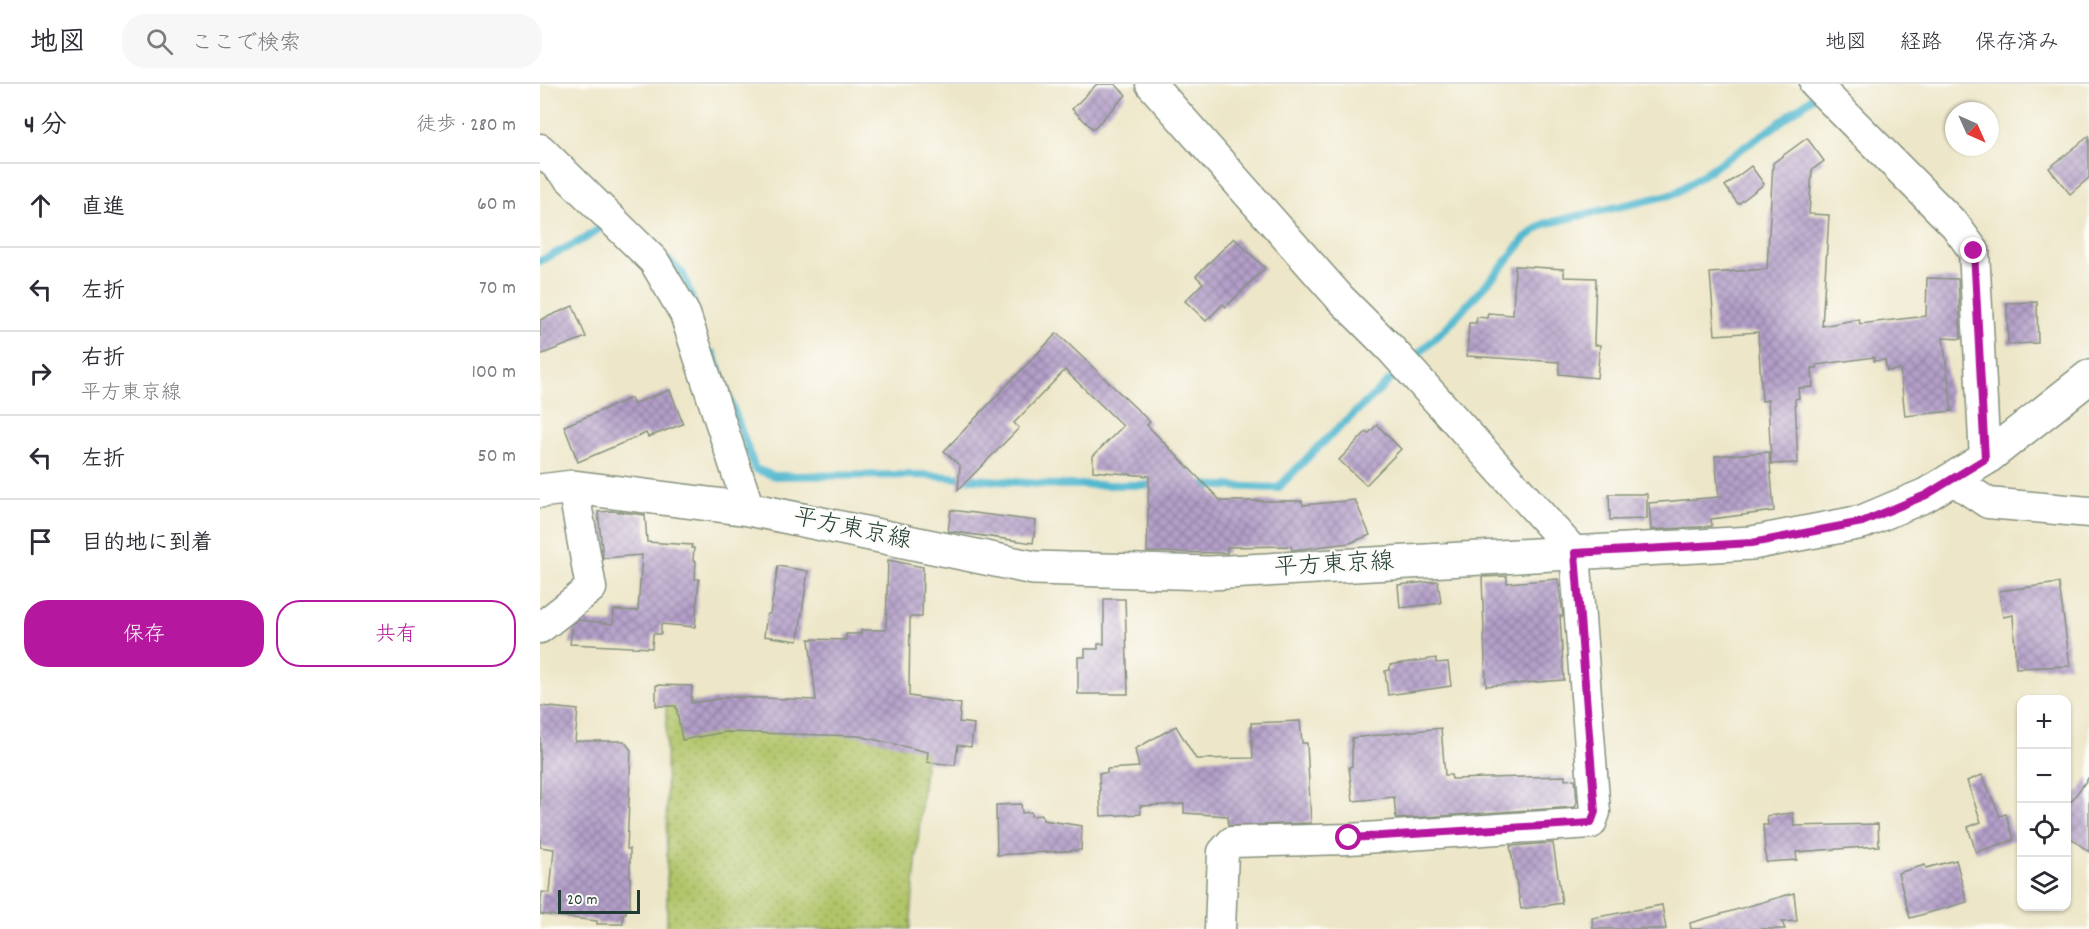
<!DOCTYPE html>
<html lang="ja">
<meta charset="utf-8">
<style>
:root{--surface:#fff;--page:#f7f7f7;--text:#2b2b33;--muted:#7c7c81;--line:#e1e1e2;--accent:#b5179e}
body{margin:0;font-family:Dekko,"Klee One",sans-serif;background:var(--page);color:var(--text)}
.controls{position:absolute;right:18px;bottom:18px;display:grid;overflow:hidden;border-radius:12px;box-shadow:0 2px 4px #0004}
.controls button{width:54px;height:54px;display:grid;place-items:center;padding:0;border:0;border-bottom:2px solid var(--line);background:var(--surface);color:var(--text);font:30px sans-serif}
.compass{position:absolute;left:1405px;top:18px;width:54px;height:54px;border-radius:50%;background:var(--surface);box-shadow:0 2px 4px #0004;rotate:135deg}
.scale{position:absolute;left:18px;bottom:15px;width:82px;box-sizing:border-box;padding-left:6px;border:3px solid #1f3d34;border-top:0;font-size:16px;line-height:21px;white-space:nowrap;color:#1f3d34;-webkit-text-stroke:4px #fdfcf7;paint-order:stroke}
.stop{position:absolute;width:18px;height:18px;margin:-14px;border:4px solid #b5179e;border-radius:50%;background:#fff}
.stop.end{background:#b5179e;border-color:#fff;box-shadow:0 2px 6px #0008}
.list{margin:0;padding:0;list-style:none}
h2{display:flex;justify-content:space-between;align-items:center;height:78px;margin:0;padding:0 24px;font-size:26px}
h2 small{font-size:20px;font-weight:400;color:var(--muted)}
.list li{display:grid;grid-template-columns:39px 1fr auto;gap:18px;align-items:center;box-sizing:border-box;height:84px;padding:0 24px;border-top:2px solid var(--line)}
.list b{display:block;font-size:22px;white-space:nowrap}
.list p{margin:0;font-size:20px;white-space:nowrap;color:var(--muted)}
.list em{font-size:20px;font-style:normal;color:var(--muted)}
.actions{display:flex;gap:12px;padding:18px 24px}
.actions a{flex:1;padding:14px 0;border:2px solid var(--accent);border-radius:24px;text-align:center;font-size:21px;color:var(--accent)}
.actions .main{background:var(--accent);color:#fff}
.icon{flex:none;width:33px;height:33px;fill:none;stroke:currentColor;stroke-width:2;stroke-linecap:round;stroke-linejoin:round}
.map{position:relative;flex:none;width:1549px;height:845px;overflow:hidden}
header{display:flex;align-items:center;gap:36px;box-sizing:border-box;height:84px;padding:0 30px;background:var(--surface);border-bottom:2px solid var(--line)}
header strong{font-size:28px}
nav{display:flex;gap:33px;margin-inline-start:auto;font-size:21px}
.search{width:420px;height:54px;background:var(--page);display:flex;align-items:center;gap:15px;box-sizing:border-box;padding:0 21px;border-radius:24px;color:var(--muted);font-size:22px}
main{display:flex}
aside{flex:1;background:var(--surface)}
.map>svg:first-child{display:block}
.grass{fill:url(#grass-dots);stroke:#68804e;stroke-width:1.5}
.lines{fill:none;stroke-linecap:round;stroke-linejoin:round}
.stream{stroke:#51b8cf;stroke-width:8}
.building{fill:url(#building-cross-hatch)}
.street-casing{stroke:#86927e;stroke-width:33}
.secondary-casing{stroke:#86927e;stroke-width:36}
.street{stroke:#fff;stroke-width:30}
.secondary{stroke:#fff;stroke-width:33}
.route{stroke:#b5179e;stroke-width:8}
.labels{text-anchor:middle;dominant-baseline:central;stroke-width:4.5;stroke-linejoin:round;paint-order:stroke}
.street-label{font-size:24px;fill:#1f3d34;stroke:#fdfcf7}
</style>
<header>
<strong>地図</strong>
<div class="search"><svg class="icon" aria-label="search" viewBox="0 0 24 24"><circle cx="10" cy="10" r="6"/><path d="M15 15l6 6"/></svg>ここで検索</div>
<nav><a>地図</a><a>経路</a><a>保存済み</a></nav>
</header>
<main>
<aside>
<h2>4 分<small>徒歩 · 280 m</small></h2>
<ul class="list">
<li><svg class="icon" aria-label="ahead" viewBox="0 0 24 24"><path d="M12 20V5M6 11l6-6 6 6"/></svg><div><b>直進</b></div><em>60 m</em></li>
<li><svg class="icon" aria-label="left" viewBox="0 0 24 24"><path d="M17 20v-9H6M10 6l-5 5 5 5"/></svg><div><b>左折</b></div><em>70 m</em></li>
<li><svg class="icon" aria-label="right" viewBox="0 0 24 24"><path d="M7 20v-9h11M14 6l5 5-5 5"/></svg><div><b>右折</b><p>平方東京線</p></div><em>100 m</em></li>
<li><svg class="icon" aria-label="left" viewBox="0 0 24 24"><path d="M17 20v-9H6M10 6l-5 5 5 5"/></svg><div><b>左折</b></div><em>50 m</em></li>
<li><svg class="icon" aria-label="arrive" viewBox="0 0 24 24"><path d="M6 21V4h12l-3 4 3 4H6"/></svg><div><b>目的地に到着</b></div></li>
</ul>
<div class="actions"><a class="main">保存</a><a>共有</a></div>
</aside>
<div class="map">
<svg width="1549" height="845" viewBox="0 0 1549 845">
<defs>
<pattern id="grass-dots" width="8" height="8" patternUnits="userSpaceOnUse" patternTransform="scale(1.5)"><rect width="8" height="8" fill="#b0c468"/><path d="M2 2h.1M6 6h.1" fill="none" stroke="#8fa056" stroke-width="1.8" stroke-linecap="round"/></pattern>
<pattern id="building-cross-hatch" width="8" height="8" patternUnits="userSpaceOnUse" patternTransform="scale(1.5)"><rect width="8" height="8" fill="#b49fc9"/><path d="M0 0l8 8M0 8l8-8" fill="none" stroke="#9283a4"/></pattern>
</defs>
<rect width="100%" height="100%" fill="#fdfcf7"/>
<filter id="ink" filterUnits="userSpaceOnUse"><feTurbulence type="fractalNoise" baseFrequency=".0167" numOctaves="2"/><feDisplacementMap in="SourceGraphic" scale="12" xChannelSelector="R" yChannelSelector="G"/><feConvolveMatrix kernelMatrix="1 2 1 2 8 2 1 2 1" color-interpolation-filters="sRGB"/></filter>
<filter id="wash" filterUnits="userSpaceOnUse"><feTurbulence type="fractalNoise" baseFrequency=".008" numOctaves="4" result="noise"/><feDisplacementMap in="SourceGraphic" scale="24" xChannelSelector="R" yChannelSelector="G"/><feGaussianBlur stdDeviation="1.35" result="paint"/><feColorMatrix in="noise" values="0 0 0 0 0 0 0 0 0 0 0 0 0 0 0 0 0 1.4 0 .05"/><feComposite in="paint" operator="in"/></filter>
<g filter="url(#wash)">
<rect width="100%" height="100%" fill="#ede6c8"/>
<!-- grass -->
<polygon class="grass" points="309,616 390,626 370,845 127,845 126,619"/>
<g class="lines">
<!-- stream -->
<g class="stream">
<polyline points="128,176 143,190 153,218"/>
<polyline points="0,177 46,154 67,139"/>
<polyline points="173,269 215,385 235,392 383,391 513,401 620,401"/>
<polyline points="654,401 738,404 776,365 906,244 962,183 985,154 1004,140 1134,110 1231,45 1277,10"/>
</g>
</g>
<g id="blocks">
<!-- building -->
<g class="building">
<polygon points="557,0 575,0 586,11 553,45 532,25"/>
<polygon points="1549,52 1549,94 1530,110 1509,84"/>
<polygon points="1267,54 1284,77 1272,86 1269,130 1289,131 1282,242 1319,235 1320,240 1386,232 1387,194 1418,195 1421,255 1403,254 1412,327 1365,332 1360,285 1347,287 1345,276 1334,277 1334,273 1277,281 1277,284 1272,284 1273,303 1258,304 1259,314 1255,315 1258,379 1231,380 1228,316 1222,317 1218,248 1175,251 1170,189 1227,185 1233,79"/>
<polygon points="1211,82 1224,100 1198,120 1185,102"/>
<polygon points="694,154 725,184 686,223 683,220 666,237 645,217 663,199 656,192"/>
<polygon points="975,182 1024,185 1024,193 1056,194 1054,261 1060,261 1057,294 1019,290 1019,278 927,272 929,239 936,239 937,233 947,234 948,229 973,231"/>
<polygon points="1497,218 1498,259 1468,260 1467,219"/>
<polygon points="33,222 46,253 0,271 0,236"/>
<polygon points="517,249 604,332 610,338 607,341 681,417 762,417 763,421 815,416 830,451 810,459 752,466 751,462 687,463 687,469 607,468 609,392 553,387 553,372 583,342 525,286 474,339 479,344 418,406 420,382 404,367"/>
<polygon points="130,306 143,340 108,353 106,349 38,378 24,342 91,314 93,320"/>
<polygon points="837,341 861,365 826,401 799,376 826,348 828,350"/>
<polygon points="1229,368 1234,427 1171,435 1172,442 1111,446 1109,419 1179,413 1175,372"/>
<polygon points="1069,410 1107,410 1107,435 1070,436"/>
<polygon points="411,426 496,437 493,459 408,447"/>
<polygon points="72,427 105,431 107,458 152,461 151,464 154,464 153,477 156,477 155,495 159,495 155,543 121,540 121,550 113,550 112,564 30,560 33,540 39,536 73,540 74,526 98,527 102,471 63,474 58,428"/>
<polygon points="348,476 383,483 382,533 370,533 369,612 421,620 419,638 434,640 431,663 418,661 415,681 387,678 388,668 319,652 185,648 142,656 136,622 116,622 116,601 152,602 151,619 191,613 276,616 269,555 306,556 306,550 321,550 321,546 346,546"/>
<polygon points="238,482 268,487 258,557 224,552 227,530 230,530"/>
<polygon points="967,492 967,499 1018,495 1023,532 1020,532 1024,596 946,602 942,493"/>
<polygon points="898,497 901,519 860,524 858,501"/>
<polygon points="1519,499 1530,582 1476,584 1473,531 1463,533 1459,507"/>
<polygon points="564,515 585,515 588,610 538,610 538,573 545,573 545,565 558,565 558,560 564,560"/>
<polygon points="896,574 896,579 908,578 911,602 848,611 845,587 850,586 850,581"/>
<polygon points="0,622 38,626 35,657 84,657 91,666 87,765 90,765 90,824 86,824 86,829 83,830 83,840 57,840 57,837 0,830 2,808 10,809 14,765 0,763"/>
<polygon points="760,637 762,659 767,659 771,739 688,742 688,732 644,729 644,720 600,722 601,730 561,732 559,689 567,689 567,685 599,683 595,665 636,642 656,675 713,674 711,639"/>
<polygon points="901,644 905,691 911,691 912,695 1025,692 1025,696 1035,695 1037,718 1035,723 856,735 854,713 813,717 809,683 812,682 812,654"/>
<polygon points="1442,691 1460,732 1466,730 1474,756 1436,768 1428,743 1441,738 1427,697"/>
<polygon points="1549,693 1549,768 1527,751 1527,723"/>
<polygon points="481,720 482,729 491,728 491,732 502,731 503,736 542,742 541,766 457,771 456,721"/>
<polygon points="1253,729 1254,742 1338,740 1339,762 1256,768 1257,776 1226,778 1223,741 1228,741 1227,732"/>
<polygon points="1013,759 1022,819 981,825 970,762"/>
<polygon points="1416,776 1427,818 1370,834 1358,789 1385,781 1386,784"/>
<polygon points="1254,809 1257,837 1242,838 1245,845 1151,845 1150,839"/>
<polygon points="1122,821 1126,845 1053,845 1052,834"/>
</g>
</g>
</g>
<g filter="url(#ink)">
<use href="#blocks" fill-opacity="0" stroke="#86927e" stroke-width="1.5"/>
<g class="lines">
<!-- street casing -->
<g class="street-casing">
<g id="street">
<polyline points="611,0 800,214 850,264 1035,469 1055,728 1051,739 809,755 692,758 683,768 680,845"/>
<polyline points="1275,0 1415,141 1434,167 1445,375"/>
<polyline points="0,65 114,177 145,230 209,425"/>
<polyline points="1412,395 1448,419 1549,428"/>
<polyline points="0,544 51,504 33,403"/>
</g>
</g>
<!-- secondary casing -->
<g class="secondary-casing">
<polyline id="secondary" points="0,407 33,403 209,425 494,484 670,489 1212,459 1322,438 1386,411 1445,375 1549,293"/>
</g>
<!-- street -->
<use href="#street" class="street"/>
<!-- secondary -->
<use href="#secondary" class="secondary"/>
</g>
</g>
<g class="lines" filter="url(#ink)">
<!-- route -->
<polyline class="route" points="809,754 1051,739 1055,728 1035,469 1212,459 1322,438 1386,411 1445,375 1434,167"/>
</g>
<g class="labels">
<!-- street labels -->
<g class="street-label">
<text transform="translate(312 446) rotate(12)">平方東京線</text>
<text transform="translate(794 482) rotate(-3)">平方東京線</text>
</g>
</g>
</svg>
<div class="controls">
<button>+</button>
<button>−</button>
<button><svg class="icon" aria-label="locate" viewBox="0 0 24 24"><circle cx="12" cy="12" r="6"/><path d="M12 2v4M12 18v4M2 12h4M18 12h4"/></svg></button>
<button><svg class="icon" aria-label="layers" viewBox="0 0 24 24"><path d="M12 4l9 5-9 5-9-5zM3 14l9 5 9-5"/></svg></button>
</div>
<svg class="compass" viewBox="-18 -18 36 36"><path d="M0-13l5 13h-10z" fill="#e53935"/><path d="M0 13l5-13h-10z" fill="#7c7c81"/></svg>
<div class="scale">20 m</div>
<div class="stop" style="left:809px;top:754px"></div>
<div class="stop end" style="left:1434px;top:167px"></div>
</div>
</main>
